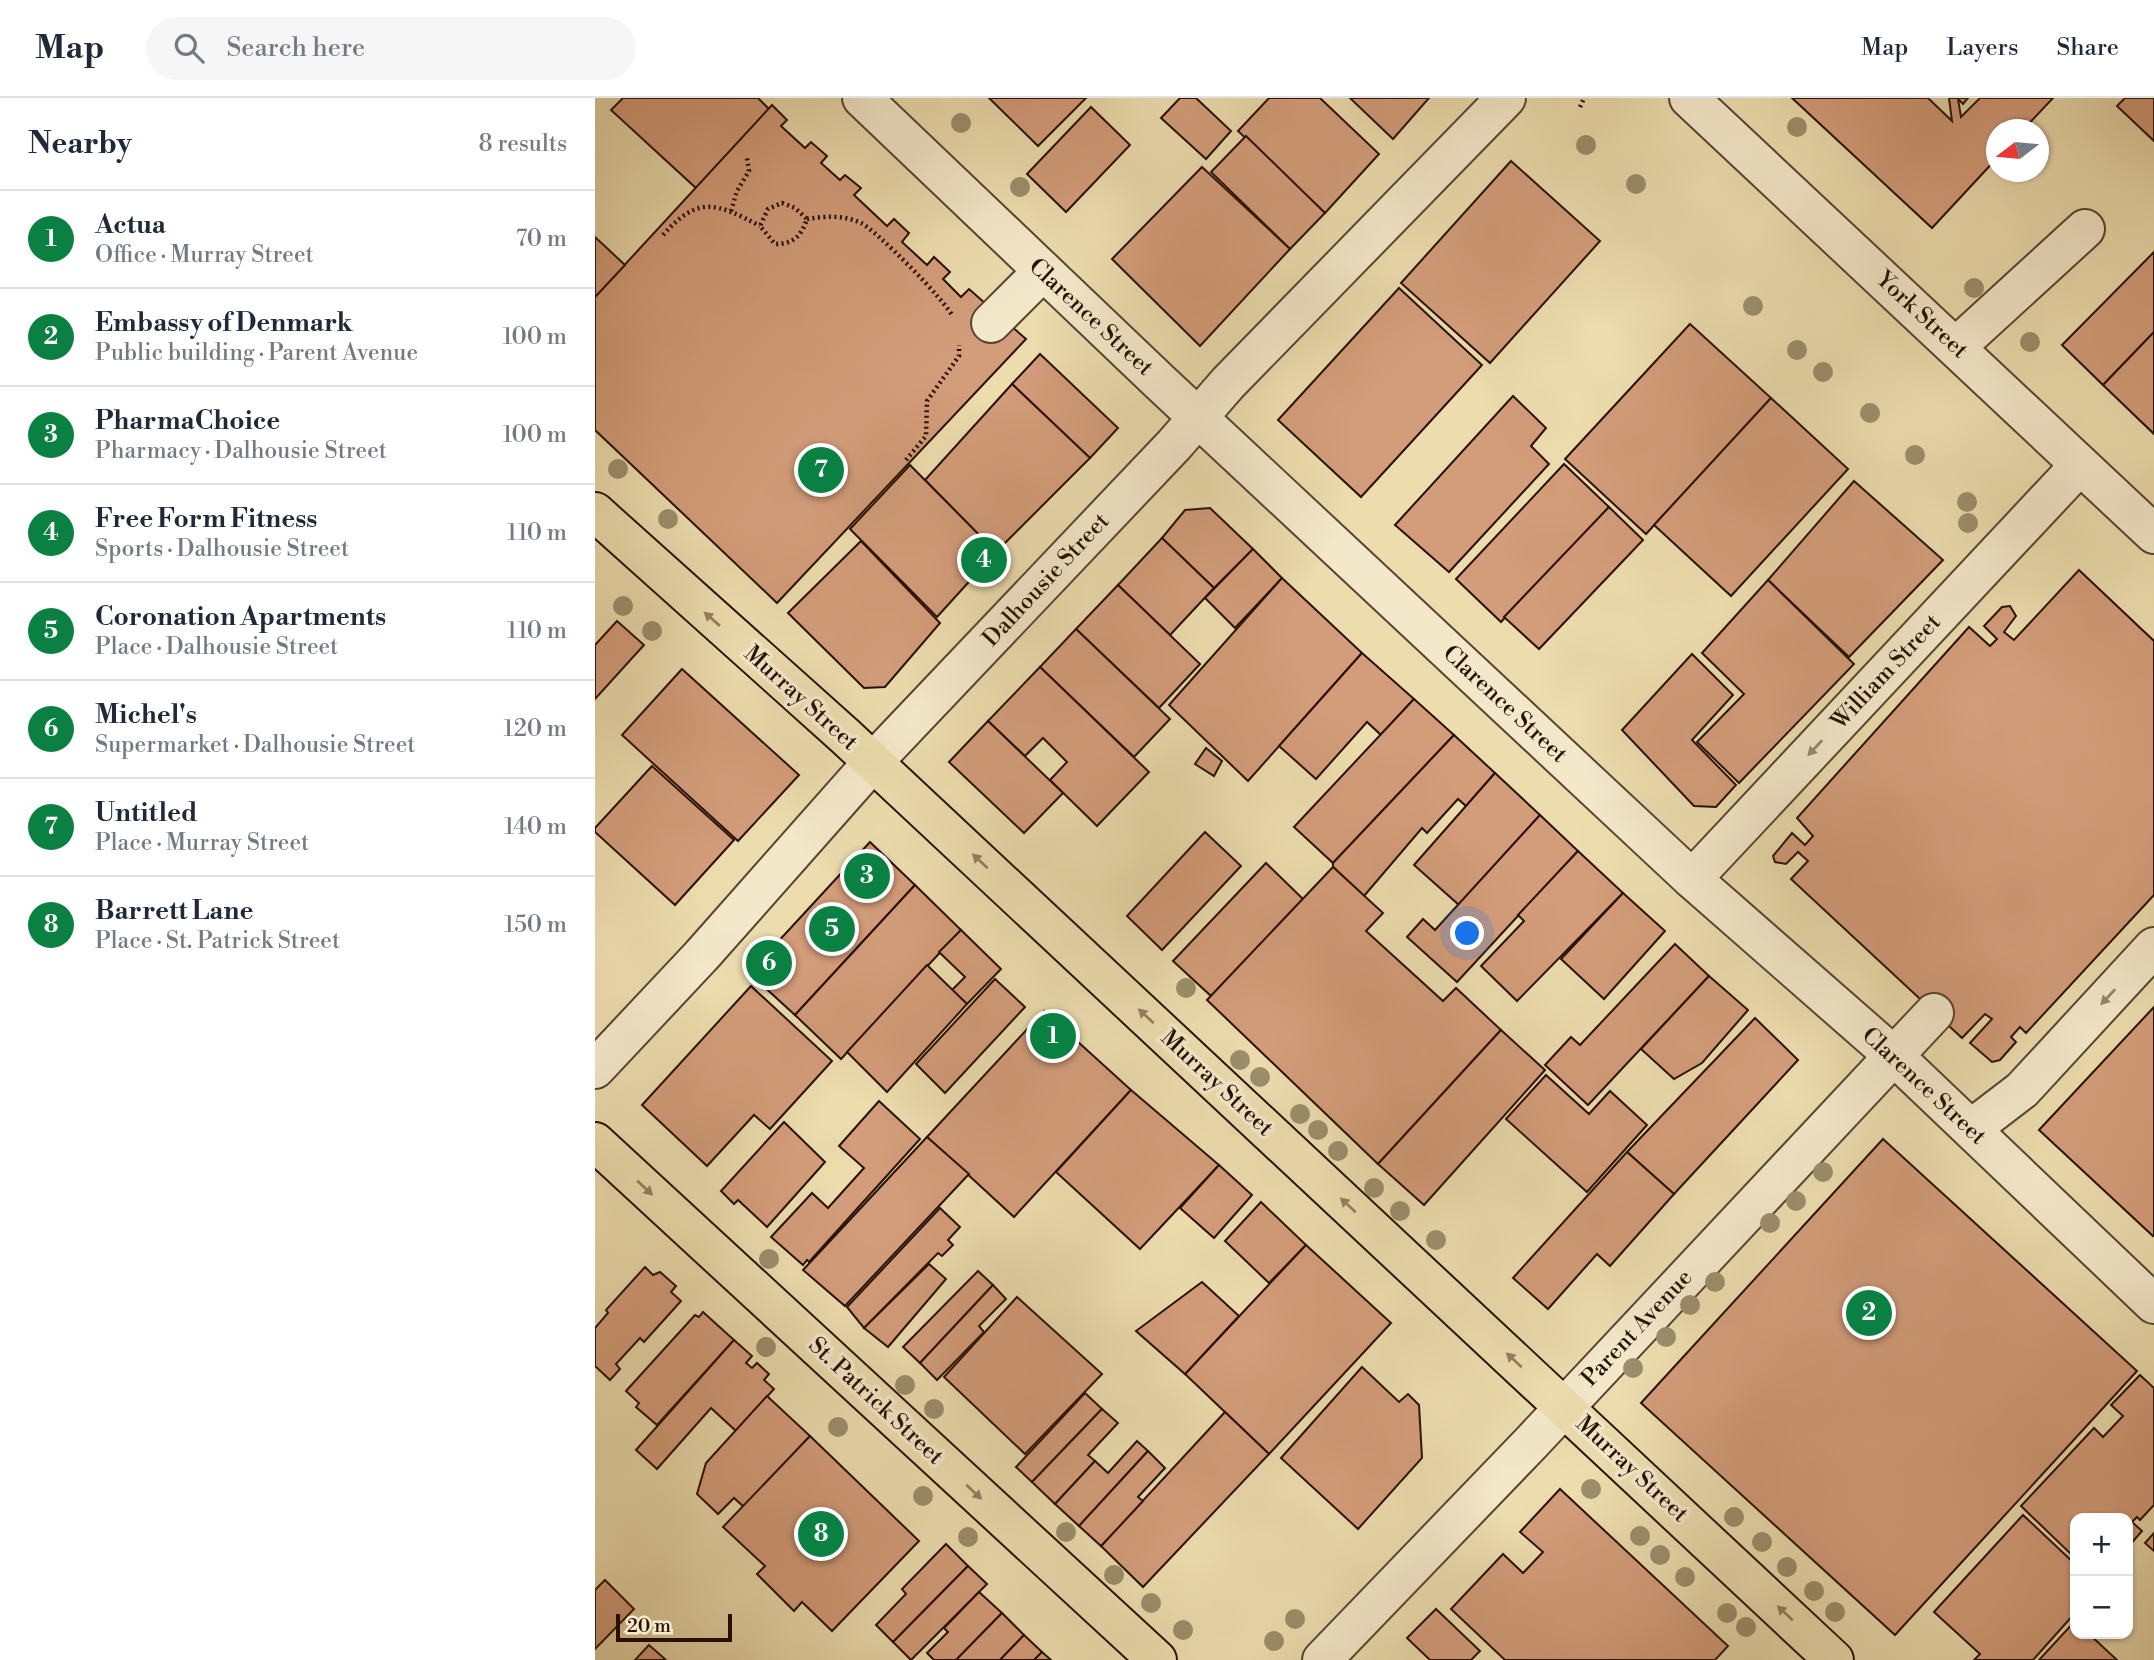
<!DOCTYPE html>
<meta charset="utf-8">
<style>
:root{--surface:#fff;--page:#f6f6f7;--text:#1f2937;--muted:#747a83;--line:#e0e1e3;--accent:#0b8043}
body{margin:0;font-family:"Libre Bodoni",serif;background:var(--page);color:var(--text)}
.controls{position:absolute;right:21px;bottom:21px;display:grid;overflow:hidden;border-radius:14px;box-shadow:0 2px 5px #0004}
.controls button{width:63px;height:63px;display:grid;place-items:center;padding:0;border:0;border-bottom:2px solid var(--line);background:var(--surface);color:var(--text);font:35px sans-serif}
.compass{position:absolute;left:1391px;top:21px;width:63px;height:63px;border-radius:50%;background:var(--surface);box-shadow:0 2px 5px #0004;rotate:254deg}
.scale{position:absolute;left:21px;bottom:18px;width:116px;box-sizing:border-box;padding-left:7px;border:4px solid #281005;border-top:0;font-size:19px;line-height:24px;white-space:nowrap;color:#281005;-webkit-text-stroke:5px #f3e8ca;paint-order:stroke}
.you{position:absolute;left:873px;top:836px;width:24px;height:24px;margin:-18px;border:5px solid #fff;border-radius:50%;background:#1a73e8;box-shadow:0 0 0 10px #1a73e833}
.badge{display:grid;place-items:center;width:46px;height:46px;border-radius:50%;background:var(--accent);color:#fff;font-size:23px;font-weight:700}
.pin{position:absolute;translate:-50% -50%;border:4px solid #fff;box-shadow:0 2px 7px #0006}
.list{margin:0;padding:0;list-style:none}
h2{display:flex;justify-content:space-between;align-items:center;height:91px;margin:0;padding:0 28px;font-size:30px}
h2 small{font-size:23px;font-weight:400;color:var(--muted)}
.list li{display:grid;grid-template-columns:46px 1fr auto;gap:21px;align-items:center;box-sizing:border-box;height:98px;padding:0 28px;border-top:2px solid var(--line)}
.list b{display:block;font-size:26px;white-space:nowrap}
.list p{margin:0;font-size:23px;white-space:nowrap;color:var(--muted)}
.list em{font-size:23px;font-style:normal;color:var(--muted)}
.icon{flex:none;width:38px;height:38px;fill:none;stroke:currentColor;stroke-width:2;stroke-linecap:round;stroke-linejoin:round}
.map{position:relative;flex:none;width:1559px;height:1562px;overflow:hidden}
header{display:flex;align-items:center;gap:42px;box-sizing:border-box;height:98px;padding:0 35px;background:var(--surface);border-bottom:2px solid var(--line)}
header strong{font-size:33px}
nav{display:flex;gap:38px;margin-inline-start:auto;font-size:24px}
.search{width:490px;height:63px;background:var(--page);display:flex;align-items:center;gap:18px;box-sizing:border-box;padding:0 24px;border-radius:38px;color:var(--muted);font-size:26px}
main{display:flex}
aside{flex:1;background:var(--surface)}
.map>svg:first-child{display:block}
.building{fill:#d39c7a;stroke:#281005;stroke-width:2}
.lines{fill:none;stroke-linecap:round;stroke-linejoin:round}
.minor-casing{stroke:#59432f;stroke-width:42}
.major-casing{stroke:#281005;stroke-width:42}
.path{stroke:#281005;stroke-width:4.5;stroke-dasharray:2 3.5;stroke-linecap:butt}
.minor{stroke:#f3e8ca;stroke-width:38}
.major{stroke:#ecdcae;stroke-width:38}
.tree{fill:#9b8e6b}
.oneway{fill:#948062}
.oneway2{fill:#988771}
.labels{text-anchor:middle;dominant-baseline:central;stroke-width:7;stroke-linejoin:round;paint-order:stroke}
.street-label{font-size:23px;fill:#281005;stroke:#f3e8ca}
</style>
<header>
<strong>Map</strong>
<div class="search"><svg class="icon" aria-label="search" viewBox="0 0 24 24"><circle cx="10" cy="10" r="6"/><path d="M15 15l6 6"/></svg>Search here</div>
<nav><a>Map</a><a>Layers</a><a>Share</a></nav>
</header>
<main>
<aside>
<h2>Nearby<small>8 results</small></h2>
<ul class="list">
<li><span class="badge">1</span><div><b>Actua</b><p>Office · Murray Street</p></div><em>70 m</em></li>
<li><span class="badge">2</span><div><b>Embassy of Denmark</b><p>Public building · Parent Avenue</p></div><em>100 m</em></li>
<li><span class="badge">3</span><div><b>PharmaChoice</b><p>Pharmacy · Dalhousie Street</p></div><em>100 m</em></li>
<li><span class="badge">4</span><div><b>Free Form Fitness</b><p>Sports · Dalhousie Street</p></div><em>110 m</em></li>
<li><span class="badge">5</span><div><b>Coronation Apartments</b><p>Place · Dalhousie Street</p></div><em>110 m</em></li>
<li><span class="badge">6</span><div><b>Michel's</b><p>Supermarket · Dalhousie Street</p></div><em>120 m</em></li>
<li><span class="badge">7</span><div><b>Untitled</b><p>Place · Murray Street</p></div><em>140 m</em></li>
<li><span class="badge">8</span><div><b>Barrett Lane</b><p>Place · St. Patrick Street</p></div><em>150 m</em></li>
</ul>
</aside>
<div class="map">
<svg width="1559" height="1562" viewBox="0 0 1559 1562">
<rect width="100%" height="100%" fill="#ecdcae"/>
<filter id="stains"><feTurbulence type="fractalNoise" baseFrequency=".00286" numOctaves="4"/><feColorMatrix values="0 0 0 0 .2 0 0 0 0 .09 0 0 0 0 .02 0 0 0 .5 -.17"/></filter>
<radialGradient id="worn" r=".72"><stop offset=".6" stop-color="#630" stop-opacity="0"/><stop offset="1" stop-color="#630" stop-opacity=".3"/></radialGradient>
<!-- building -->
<g class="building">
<polygon points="28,0 163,0 174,11 102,91 16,12"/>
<polygon points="394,0 491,0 443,48"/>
<polygon points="585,0 601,0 636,33 611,61 566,20"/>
<polygon points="674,0 725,0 784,56 730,115 643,33"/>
<polygon points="755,0 834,0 798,41"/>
<polygon points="1197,0 1333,0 1357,23 1354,0 1373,0 1368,6 1363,1 1366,19 1385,0 1458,0 1428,32 1402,32 1402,60 1337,130"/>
<polygon points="1530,0 1559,0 1559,43 1522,8"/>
<polygon points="177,7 192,22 186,28 210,50 216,44 232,58 226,65 245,82 250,77 266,90 259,97 292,128 299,121 314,135 307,144 332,167 339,159 355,174 348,181 366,199 374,191 431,241 182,505 0,332 0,199"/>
<polygon points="496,9 535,47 471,114 432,76"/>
<polygon points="651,38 730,115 695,151 616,74"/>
<polygon points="916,63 1005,143 895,265 806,185"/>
<polygon points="607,69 695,151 605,248 517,161"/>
<polygon points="0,139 30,167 0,199"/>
<polygon points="1559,154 1559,234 1508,287 1467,247"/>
<polygon points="804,190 887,267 766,399 683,322"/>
<polygon points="1095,226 1176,300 1051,436 970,361"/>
<polygon points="1559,234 1559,336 1508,287"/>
<polygon points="445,256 523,330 495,360 417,286"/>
<polygon points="417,286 495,360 401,454 330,382"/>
<polygon points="918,298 951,330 936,348 954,366 854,474 800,427"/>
<polygon points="1176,300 1253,371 1136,498 1059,427"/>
<polygon points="969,366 1014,409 906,524 861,481"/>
<polygon points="315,367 401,454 342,519 255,431"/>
<polygon points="1259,383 1348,462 1254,559 1173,482"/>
<polygon points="1014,409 1048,442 944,551 909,519"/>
<polygon points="615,410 658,451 619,490 567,440 590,412"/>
<polygon points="567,440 619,490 575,537 523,487"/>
<polygon points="266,443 345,525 290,589 269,590 193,515"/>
<polygon points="658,451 687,480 640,530 610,500"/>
<polygon points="1484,472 1559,543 1559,797 1431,935 1425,929 1416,939 1421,944 1405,962 1397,964 1375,945 1397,921 1390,916 1367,940 1196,781 1213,763 1203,754 1191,766 1180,764 1178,758 1197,735 1210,747 1218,738 1202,720 1374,529 1395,548 1402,541 1389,528 1407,509 1415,508 1421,518 1409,534 1419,542"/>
<polygon points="687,480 767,555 653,683 574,607"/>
<polygon points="1173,482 1259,566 1144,685 1102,644 1149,596 1107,555"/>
<polygon points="523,487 605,566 564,610 481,531"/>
<polygon points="22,523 49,547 0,601 0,547"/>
<polygon points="481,531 575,621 539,659 445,569"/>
<polygon points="767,555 819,601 786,637 772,624 721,681 684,648"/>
<polygon points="1097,556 1138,597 1097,642 1141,687 1121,709 1099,708 1027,632"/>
<polygon points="445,569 554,674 502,728 455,682 472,664 448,640 430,658 393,623"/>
<polygon points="87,571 204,677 143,743 27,637"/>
<polygon points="819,601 859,637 738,765 699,729"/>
<polygon points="393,623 468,695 429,735 354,664"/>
<polygon points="859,637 900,675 871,708 863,701 832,735 827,730 769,798 738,769 738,765"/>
<polygon points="611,650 627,663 619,678 600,666"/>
<polygon points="57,668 139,742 80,807 0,734 0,730"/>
<polygon points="900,675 945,717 864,807 819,767"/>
<polygon points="945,717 983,753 862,884 812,839 828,821 840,832"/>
<polygon points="610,734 646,768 567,852 532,818"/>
<polygon points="275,744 320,787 200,917 154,875"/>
<polygon points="983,753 1028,795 922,903 886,868 929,823 923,817"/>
<polygon points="671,765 708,801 616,898 578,863"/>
<polygon points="738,769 788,815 771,833 848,903 861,890 906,932 783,1066 612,902"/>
<polygon points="320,787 366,832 246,961 200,917"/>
<polygon points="1028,795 1070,833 1009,901 966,861"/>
<polygon points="366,832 406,871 372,906 357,892 370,879 344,854"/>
<polygon points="1080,846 1114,878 993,1007 950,967 976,939 985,947"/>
<polygon points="332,867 372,906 292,994 252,954"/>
<polygon points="1114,878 1153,912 1107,965 1079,981 1046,951"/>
<polygon points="400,881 430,909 350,995 321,966"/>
<polygon points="156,888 237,963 175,1031 159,1017 112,1068 47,1007"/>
<polygon points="1559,909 1559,1137 1558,1138 1444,1032"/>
<polygon points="449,913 536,992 419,1119 332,1039"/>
<polygon points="1160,920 1203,962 1079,1096 1032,1054"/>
<polygon points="906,932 950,972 829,1107 783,1066"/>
<polygon points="951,977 994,1016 1015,993 1052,1027 992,1094 911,1021"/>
<polygon points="536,992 624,1067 545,1151 461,1074"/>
<polygon points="284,1003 325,1041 214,1164 212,1162 208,1167 176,1139 217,1095 233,1110 269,1070 244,1048"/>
<polygon points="189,1024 230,1064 172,1129 143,1102 139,1106 126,1093"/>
<polygon points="332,1039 374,1076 250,1208 208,1172"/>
<polygon points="1288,1041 1542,1273 1300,1537 1046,1305"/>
<polygon points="1032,1054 1079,1096 1015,1168 1002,1156 953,1211 918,1180"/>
<polygon points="624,1067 657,1097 619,1140 585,1110"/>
<polygon points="666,1104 711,1147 674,1185 630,1143"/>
<polygon points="345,1110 365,1129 353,1142 358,1147 347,1158 343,1155 269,1230 252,1209"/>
<polygon points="711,1147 796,1225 674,1356 590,1276"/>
<polygon points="334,1166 351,1181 293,1249 269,1230"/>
<polygon points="50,1169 58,1177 65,1174 81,1188 76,1194 86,1203 49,1244 45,1240 21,1266 25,1271 15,1282 0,1268 0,1230 13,1215 11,1212"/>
<polygon points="383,1173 398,1187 325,1265 308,1249"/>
<polygon points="607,1184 644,1218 590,1276 541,1233"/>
<polygon points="398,1187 411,1201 384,1228 389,1234 342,1282 325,1265"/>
<polygon points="422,1199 507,1276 430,1356 349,1279"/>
<polygon points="108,1214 139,1242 62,1327 41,1309 44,1305 31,1293 100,1217 104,1219"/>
<polygon points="139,1242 157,1258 151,1265 157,1270 162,1265 174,1276 169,1282 179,1291 141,1333 116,1310 62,1371 41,1352"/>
<polygon points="767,1269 804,1304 813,1296 824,1307 827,1360 763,1431 686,1360"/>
<polygon points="1545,1277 1559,1290 1559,1407 1545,1422 1542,1419 1537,1424 1547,1433 1533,1449 1533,1420 1480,1420 1480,1460 1426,1408 1499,1330 1508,1339 1528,1318 1516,1307"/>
<polygon points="490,1295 507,1311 437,1384 421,1369"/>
<polygon points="172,1298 215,1338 149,1409 139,1400 123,1416 102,1396 111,1365"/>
<polygon points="507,1311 523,1325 493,1357 500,1363 460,1406 437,1384"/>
<polygon points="630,1314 674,1356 548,1489 506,1448"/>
<polygon points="215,1338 324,1443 237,1533 207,1504 199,1513 162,1476 170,1468 128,1429"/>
<polygon points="542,1343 553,1353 484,1428 460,1406 500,1363 513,1375"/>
<polygon points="553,1353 570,1370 543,1399 548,1403 506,1448 484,1428"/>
<polygon points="965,1391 1133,1548 1120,1562 910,1562 856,1511 908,1456 928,1475 948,1454 925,1434"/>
<polygon points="1428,1417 1480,1466 1480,1515 1438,1562 1379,1562 1385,1556 1339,1514"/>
<polygon points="1559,1435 1559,1453 1550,1445"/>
<polygon points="351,1446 373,1468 298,1544 281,1527 311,1496 307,1491"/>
<polygon points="373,1468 392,1486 316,1562 298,1544"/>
<polygon points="10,1482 39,1511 0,1551 0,1492"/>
<polygon points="384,1494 407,1515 361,1562 339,1562 332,1555 353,1534 349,1530"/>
<polygon points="841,1511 885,1553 876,1562 835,1562 812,1540"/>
<polygon points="407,1515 429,1537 405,1562 361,1562"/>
<polygon points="1480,1523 1480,1536 1494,1536 1522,1562 1444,1562"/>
<polygon points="429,1537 447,1554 439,1562 405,1562"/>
<polygon points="54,1547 71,1562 40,1562"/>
<polygon points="447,1554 456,1562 439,1562"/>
</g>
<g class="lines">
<!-- minor casing -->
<g class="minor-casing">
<g id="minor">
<polyline points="267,0 567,286 1097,781 1300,959 1559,1206"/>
<polyline points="1094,0 1559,436"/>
<polyline points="396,225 448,173"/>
<polyline points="1361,249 1490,131"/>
<polyline points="1097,781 1485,367"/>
<polyline points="0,971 107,857 277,665 579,347 633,285 911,0"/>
<polyline points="1376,1031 1427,992 1559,849"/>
<polyline points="727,1562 935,1346 1339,915"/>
</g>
</g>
<!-- major casing -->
<g class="major-casing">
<g id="major">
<polyline points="0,414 250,638 1239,1562"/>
<polyline points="0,1044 562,1562"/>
</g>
</g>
<!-- path -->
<g class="path">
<polyline points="985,9 989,0"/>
<path d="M187,105L200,110L212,121C206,138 199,146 180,146L165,128L173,111Z"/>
<polyline points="136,113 142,93 154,73 152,60"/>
<path d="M212,121C230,118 249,117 266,125C282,133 350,202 358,219"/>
<path d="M68,137C103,97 122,105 165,128"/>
<polyline points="311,362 331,338 332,303 364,258 364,247"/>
</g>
<!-- minor -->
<use href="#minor" class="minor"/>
<!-- major -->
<use href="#major" class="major"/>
</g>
<!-- trees -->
<g class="tree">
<circle cx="366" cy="25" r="10"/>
<circle cx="1202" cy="29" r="10"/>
<circle cx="991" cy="47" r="10"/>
<circle cx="1041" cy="86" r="10"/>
<circle cx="425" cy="89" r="10"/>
<circle cx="1379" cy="190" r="10"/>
<circle cx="1158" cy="208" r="10"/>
<circle cx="1435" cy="244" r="10"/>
<circle cx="1202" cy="252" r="10"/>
<circle cx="1228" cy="274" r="10"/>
<circle cx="1275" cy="315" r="10"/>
<circle cx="1320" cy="357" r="10"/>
<circle cx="23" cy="371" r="10"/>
<circle cx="1372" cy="404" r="10"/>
<circle cx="73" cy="421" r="10"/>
<circle cx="1373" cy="425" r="10"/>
<circle cx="28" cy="508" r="10"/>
<circle cx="57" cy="533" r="10"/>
<circle cx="591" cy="890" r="10"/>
<circle cx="645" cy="962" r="10"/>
<circle cx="665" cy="979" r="10"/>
<circle cx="705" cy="1016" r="10"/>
<circle cx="723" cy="1032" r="10"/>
<circle cx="743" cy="1053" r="10"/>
<circle cx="1228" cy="1074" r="10"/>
<circle cx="779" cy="1090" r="10"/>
<circle cx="1201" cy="1103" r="10"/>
<circle cx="805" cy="1113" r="10"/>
<circle cx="1175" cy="1125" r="10"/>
<circle cx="841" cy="1142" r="10"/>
<circle cx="174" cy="1161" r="10"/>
<circle cx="1120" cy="1184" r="10"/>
<circle cx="1095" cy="1207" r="10"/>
<circle cx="1071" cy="1239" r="10"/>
<circle cx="171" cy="1249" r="10"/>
<circle cx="1038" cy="1270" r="10"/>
<circle cx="310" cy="1287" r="10"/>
<circle cx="339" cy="1311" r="10"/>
<circle cx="243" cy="1329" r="10"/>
<circle cx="996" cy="1391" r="10"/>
<circle cx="328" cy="1398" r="10"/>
<circle cx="1139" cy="1419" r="10"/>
<circle cx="471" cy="1434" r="10"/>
<circle cx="1045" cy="1438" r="10"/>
<circle cx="373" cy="1439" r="10"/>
<circle cx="1167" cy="1444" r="10"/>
<circle cx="1065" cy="1457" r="10"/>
<circle cx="1192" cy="1469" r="10"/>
<circle cx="519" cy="1477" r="10"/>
<circle cx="1090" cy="1479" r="10"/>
<circle cx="1219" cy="1493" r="10"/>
<circle cx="556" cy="1505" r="10"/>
<circle cx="1240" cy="1514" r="10"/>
<circle cx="1132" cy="1515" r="10"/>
<circle cx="700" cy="1521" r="10"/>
<circle cx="1151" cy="1529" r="10"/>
<circle cx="588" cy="1532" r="10"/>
<circle cx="679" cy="1543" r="10"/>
</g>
<!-- one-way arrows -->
<defs><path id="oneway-solid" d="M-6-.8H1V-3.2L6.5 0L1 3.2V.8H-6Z" transform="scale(1.75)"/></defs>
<g class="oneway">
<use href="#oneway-solid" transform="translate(117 521) rotate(-139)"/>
<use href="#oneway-solid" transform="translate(385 763) rotate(-137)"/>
<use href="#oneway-solid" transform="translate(551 918) rotate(-137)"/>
<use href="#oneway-solid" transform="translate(50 1090) rotate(43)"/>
<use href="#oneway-solid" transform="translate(753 1107) rotate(-137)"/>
<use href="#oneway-solid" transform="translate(919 1262) rotate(-137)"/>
<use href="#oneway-solid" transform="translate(379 1394) rotate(43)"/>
<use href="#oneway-solid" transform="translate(1190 1515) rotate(-137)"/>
</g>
<g class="oneway2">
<use href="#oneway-solid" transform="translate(1220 650) rotate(133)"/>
<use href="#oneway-solid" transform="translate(1513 899) rotate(133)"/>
</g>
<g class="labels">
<!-- street labels -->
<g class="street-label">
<text transform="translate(1327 217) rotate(43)">York Street</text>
<text transform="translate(496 219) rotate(43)">Clarence Street</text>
<text transform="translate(451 482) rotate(-47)">Dalhousie Street</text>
<text transform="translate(1291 574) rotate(-47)">William Street</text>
<text transform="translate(206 600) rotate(42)">Murray Street</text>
<text transform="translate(910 606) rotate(43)">Clarence Street</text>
<text transform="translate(622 985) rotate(43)">Murray Street</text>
<text transform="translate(1329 988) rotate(43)">Clarence Street</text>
<text transform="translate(1042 1230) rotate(-47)">Parent Avenue</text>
<text transform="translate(281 1303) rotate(43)">St. Patrick Street</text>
<text transform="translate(1037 1371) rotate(43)">Murray Street</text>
</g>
</g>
<rect width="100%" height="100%" filter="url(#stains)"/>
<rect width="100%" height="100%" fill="url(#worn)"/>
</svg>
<div class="controls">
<button>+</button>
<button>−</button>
</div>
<svg class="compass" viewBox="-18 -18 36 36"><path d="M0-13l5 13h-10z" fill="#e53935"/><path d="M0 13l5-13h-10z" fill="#747a83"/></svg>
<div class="scale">20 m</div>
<div class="you"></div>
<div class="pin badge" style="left:458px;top:938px">1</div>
<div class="pin badge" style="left:1274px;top:1215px">2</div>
<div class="pin badge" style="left:272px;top:778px">3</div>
<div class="pin badge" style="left:389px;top:462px">4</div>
<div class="pin badge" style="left:237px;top:831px">5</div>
<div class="pin badge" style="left:174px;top:865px">6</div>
<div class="pin badge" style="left:226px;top:372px">7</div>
<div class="pin badge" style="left:226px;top:1436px">8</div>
</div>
</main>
